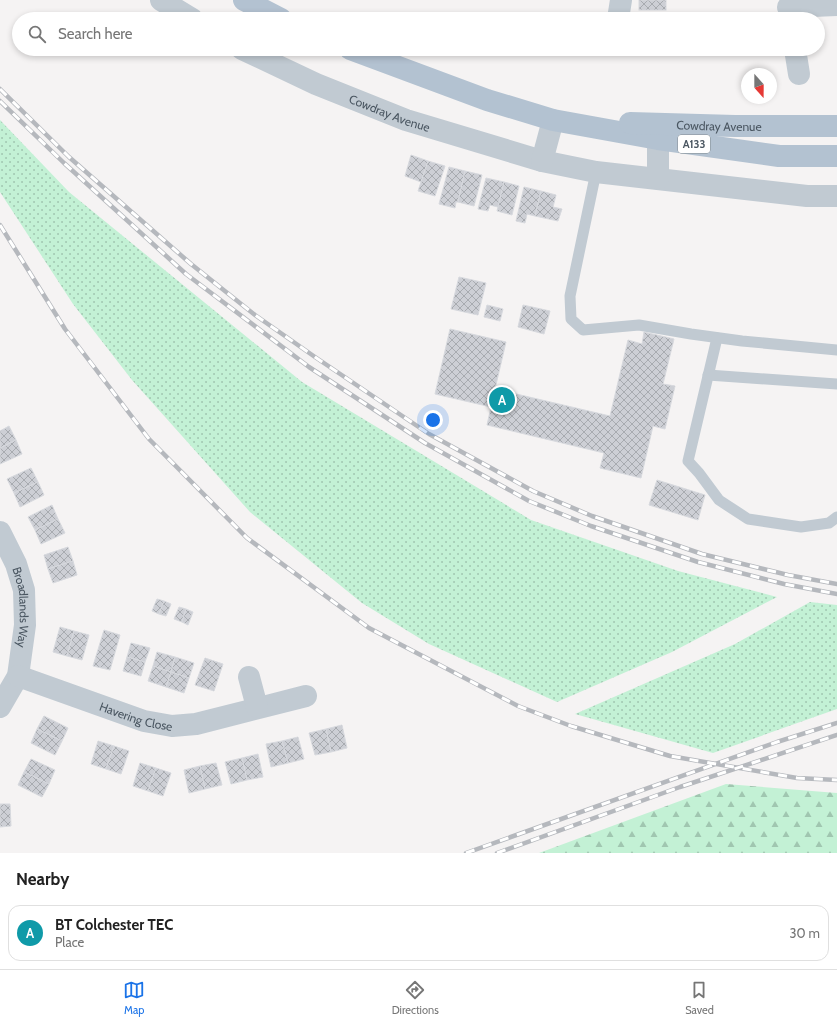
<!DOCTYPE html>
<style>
:root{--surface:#fff;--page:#f6f6f6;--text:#222;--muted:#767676;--line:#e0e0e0;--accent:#1a73e8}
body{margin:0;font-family:Cabin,sans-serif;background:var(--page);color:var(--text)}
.compass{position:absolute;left:741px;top:68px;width:36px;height:36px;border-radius:50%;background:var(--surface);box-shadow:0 2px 6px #0003;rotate:159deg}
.you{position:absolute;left:433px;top:420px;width:14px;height:14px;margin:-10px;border:3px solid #fff;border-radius:50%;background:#1a73e8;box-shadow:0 0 0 6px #1a73e833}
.badge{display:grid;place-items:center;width:26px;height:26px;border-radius:50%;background:var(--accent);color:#fff;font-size:13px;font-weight:700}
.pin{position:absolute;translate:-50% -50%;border:2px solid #fff;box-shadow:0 1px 4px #0006}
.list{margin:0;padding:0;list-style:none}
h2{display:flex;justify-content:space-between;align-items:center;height:52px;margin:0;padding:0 16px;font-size:17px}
h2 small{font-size:13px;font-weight:400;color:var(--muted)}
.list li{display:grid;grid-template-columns:26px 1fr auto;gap:12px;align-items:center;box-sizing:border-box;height:56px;margin:0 8px 8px;padding:0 8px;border:1px solid var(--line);border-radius:12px}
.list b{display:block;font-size:15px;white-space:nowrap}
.list p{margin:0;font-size:13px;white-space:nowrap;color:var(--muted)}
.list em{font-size:13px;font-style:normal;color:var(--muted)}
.icon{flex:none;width:22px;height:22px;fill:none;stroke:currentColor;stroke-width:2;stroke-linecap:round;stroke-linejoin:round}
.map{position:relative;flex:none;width:837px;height:853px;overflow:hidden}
.search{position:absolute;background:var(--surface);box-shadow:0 2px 6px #0003;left:12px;right:12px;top:12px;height:44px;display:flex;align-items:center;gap:10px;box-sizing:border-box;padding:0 14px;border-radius:22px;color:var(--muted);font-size:15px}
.sheet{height:116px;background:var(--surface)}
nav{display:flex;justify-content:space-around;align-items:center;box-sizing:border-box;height:56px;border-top:1px solid var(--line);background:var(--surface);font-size:11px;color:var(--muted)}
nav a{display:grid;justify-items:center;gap:2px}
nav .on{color:var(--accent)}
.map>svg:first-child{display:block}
.grass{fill:url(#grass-dots)}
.forest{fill:url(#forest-firs)}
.building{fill:url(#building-cross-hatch);stroke:#d7d9de}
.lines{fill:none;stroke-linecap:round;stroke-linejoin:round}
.lane{stroke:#c1cad2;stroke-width:11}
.street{stroke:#c1cad2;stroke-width:22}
.primary{stroke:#b3c2d1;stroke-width:22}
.rail-casing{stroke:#b5b8bd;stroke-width:4.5}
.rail{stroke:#fff;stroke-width:3;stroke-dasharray:9;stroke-linecap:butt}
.labels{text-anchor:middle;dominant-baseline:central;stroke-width:3;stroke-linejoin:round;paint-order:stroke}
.shield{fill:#fff;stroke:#808990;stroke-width:1}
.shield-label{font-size:11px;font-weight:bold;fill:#4a5661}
.street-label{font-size:12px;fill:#4a5661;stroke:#fff}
</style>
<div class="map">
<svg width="837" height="853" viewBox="0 0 837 853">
<defs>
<pattern id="grass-dots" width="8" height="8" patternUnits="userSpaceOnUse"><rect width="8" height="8" fill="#c3f1d5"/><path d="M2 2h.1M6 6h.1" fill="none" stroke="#a0c6b0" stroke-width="1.8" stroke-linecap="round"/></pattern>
<pattern id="forest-firs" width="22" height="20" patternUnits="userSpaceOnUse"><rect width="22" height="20" fill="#c3f1d5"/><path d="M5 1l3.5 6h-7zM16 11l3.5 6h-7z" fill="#a0c6b0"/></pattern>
<pattern id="building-cross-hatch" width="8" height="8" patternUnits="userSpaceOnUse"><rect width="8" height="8" fill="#cdcfd5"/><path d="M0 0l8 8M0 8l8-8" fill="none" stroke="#a8abb0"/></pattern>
</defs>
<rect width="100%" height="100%" fill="#f5f3f3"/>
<!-- grass -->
<g class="grass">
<polygon points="0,120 69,192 302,382 531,520 678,571 777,597 672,652 557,702 429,644 362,603 250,512 132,380 73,304 0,192"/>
<polygon points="810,602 837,605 837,709 713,753 575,714 735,644"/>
</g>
<!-- forest -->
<polygon class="forest" points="726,784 837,793 837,853 539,853"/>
<!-- building -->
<g class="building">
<rect x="639" y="0" width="27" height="10"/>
<polygon points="411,155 428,161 421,182 405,176"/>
<polygon points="428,161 445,166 435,196 418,191"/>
<polygon points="449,167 465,171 458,202 456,202 455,208 439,204"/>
<polygon points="465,171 482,175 474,206 458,202"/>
<polygon points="486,178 504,182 498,207 490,205 488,211 478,209"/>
<polygon points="504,182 519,186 512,215 497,211"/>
<polygon points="524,187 541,191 535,216 527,214 525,223 516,221"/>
<polygon points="541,191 556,195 553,207 562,209 558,221 535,216"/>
<polygon points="459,277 486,283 478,315 451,309"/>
<polygon points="487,305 503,309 500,321 484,317"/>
<polygon points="523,305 550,311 544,334 518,327"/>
<polygon points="450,329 506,342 495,389 610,416 628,340 642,344 644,332 674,339 663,384 675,386 665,429 653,426 641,478 600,468 604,453 487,425 491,407 435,394"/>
<polygon points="9,426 16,440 0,448 0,431"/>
<polygon points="16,440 22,454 0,464 0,448"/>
<polygon points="31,468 38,482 14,493 7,479"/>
<polygon points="657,480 705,495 698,520 649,505"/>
<polygon points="38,482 44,495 20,507 14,493"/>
<polygon points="52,505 58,519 35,530 28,517"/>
<polygon points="58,519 65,533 41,544 35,530"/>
<polygon points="68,547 73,561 48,569 44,555"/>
<polygon points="73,561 77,575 53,583 48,569"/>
<polygon points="157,599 164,601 159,614 152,611"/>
<polygon points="164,601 171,604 166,616 159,614"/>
<polygon points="179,607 186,609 182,622 174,619"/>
<polygon points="186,609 193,612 188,625 182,622"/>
<polygon points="60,627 74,631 67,656 53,652"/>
<polygon points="104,630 120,635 110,670 93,666"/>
<polygon points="74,631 89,635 82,660 67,656"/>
<polygon points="131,643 150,648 145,662 127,657"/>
<polygon points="157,652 175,657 171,672 153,666"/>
<polygon points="127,657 145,662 141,676 123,671"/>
<polygon points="175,657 194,663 189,678 171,672"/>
<polygon points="205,658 223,664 214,691 195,685"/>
<polygon points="153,666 171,672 166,687 148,681"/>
<polygon points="171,672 189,678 184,693 166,687"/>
<polygon points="44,716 68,728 62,741 37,729"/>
<polygon points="342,725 347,748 331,752 326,729"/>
<polygon points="37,729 62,741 55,755 31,743"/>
<polygon points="326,729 331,752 315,755 309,733"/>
<polygon points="298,737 304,759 288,763 282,741"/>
<polygon points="98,741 114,746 106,769 91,764"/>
<polygon points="282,741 288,763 271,767 266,744"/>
<polygon points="114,746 129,751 121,774 106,769"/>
<polygon points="258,754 263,777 247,780 242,758"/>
<polygon points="242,758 247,780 231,784 225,762"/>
<polygon points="31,759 55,770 49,784 24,772"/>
<polygon points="140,763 156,768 148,791 133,786"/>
<polygon points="216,763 222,785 205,789 200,766"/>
<polygon points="200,766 205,789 189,793 184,770"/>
<polygon points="156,768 171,773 163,796 148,791"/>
<polygon points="24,772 49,784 42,797 18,785"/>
<polygon points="0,804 10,804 11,826 0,827"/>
</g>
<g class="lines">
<!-- lane -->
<g class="lane">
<polyline points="596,172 570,296 571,319 583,330 639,325 691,334 742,341 837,350"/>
<polyline points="717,338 688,461 699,473 719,500 748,519 801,527 829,523 837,517"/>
<polyline points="708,375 837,384"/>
</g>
<!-- street -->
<g class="street">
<polyline points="161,0 192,19"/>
<polyline points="788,7 837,5"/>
<polyline points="618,19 621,0"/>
<path id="s1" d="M242,49L316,84L406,120L542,161L596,172L807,196H837"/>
<polyline points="795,49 799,74"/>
<polyline points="658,139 658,178"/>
<polyline points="542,161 553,120"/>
<path id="s2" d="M0,532L16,564L24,590L25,625L18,676L0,707"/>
<path id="s3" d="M18,676L144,721L172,726L196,724L306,696"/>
<polyline points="249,677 257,707"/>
</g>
<!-- primary -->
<g class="primary">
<polyline points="244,0 281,19"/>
<polyline points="350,49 487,100 553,120 658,139 779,156 837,156"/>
<path id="s4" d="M630,123L735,126H837"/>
</g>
<!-- rail casing -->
<g class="rail-casing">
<g id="rail">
<polyline points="0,89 69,157 191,264 255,315 315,357 429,434 533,491 592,516 702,554 788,575 837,584"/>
<polyline points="0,101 64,163 186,274 309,367 425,443 529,501 591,526 698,562 784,584 837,594"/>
<polyline points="0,225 65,329 149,439 247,538 369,628 518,706 571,726 670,756 797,778 837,780"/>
<polyline points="466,853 777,742 837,723"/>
<polyline points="497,853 680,787 837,735"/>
</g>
</g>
<!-- rail -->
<use href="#rail" class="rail"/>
</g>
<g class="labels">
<!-- shield labels -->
<rect class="shield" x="678" y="135" width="32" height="18" rx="3"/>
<g class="shield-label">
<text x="694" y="144">A133</text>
</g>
<!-- street labels -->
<g class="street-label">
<text stroke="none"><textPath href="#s1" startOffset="161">Cowdray Avenue</textPath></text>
<text stroke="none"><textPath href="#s4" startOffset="89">Cowdray Avenue</textPath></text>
<text stroke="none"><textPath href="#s2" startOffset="80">Broadlands Way</textPath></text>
<text stroke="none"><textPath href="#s3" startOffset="125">Havering Close</textPath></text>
</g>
</g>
</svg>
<svg class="compass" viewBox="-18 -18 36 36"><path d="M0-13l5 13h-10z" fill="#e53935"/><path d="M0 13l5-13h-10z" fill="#767676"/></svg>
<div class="you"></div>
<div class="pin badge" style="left:502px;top:400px;background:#0f9aa8">A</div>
<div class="search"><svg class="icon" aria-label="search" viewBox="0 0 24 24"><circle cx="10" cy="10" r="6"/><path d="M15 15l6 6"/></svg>Search here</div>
</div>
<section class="sheet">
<h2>Nearby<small></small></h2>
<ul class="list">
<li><span class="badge" style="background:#0f9aa8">A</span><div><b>BT Colchester TEC</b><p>Place</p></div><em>30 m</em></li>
</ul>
</section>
<nav>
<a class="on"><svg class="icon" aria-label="map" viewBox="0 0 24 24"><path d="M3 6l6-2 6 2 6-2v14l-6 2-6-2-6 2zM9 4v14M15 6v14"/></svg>Map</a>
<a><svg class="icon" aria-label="directions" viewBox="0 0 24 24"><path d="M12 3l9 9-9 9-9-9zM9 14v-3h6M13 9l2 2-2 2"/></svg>Directions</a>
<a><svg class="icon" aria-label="saved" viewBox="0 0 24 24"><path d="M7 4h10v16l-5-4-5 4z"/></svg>Saved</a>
</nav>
